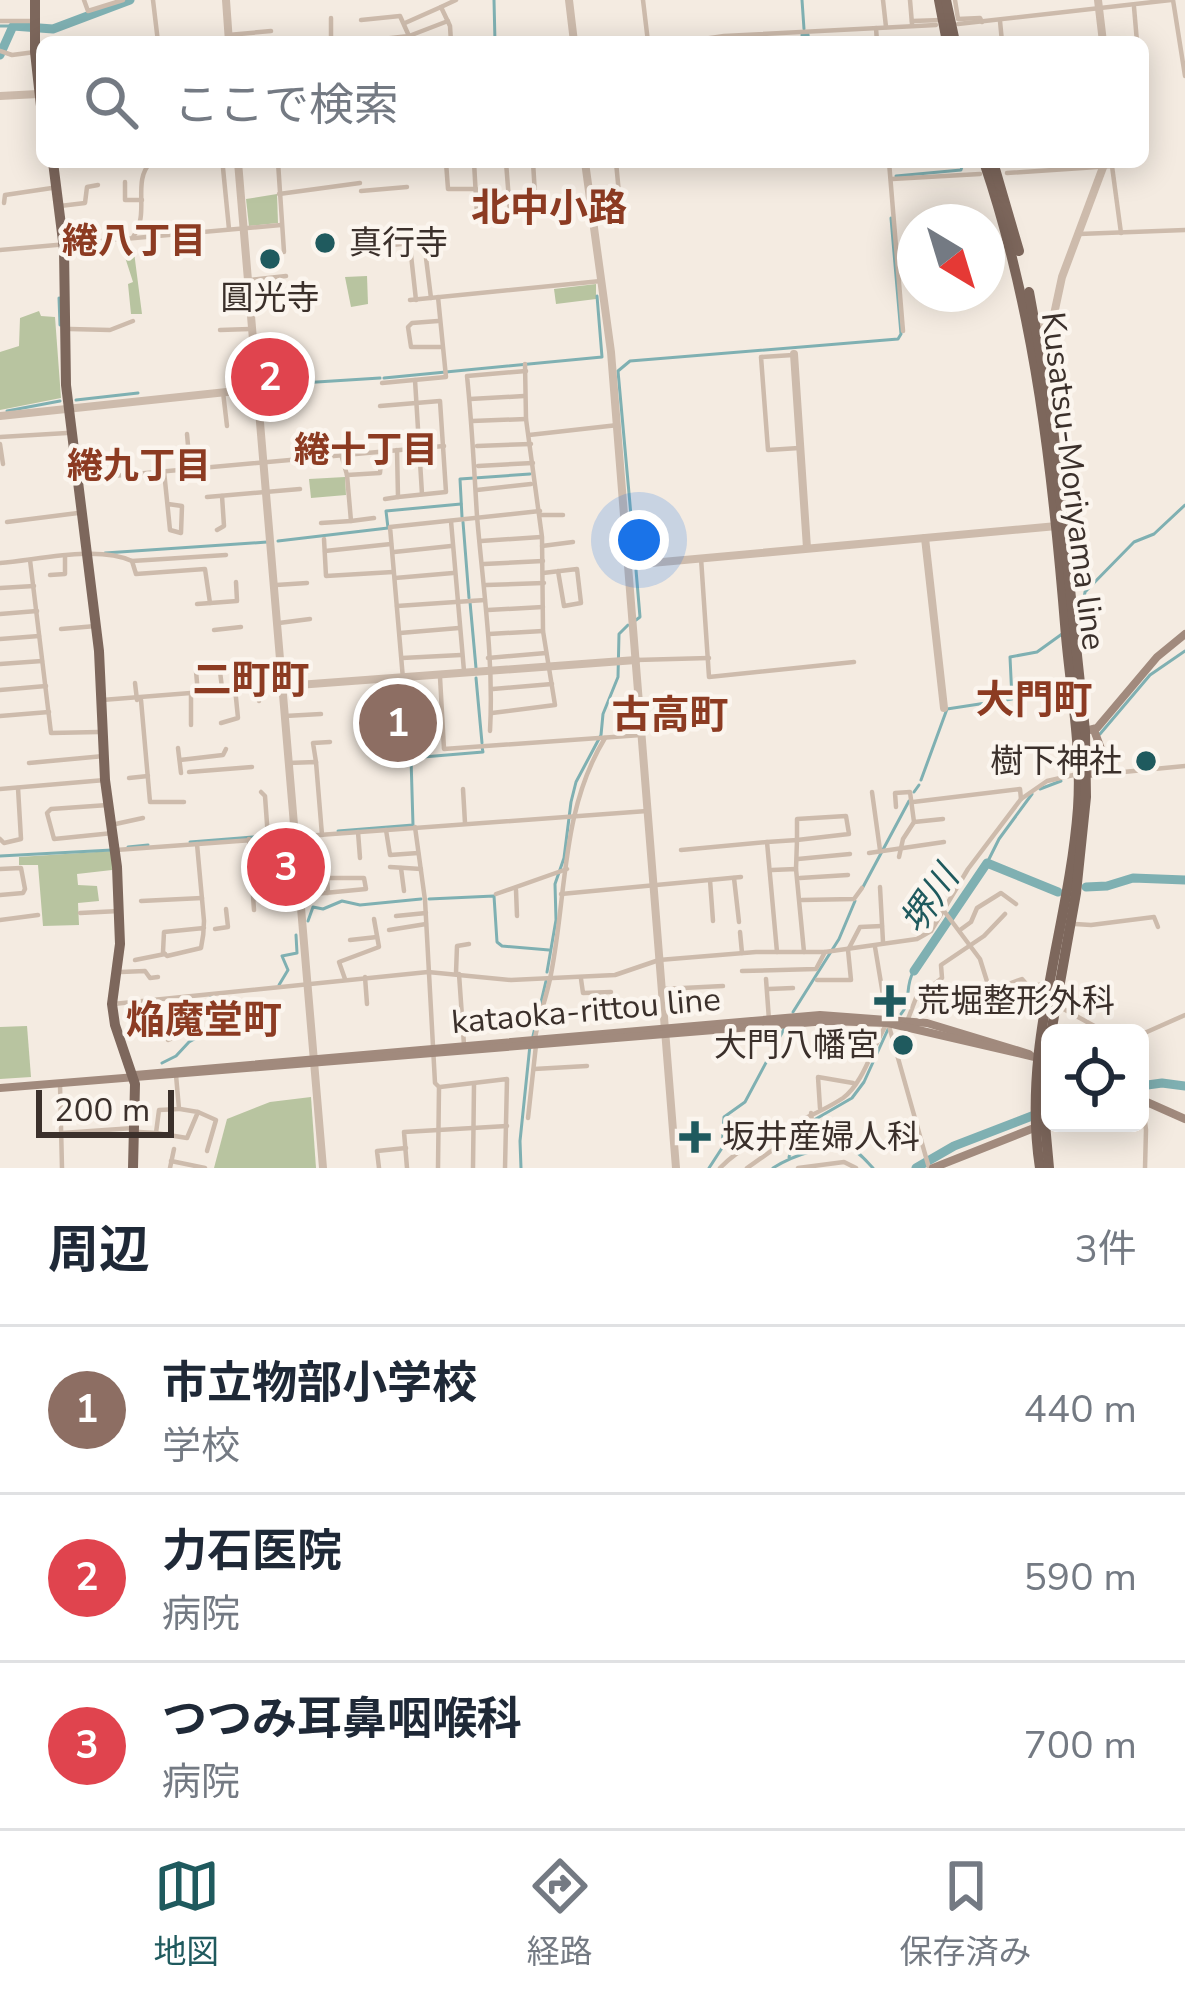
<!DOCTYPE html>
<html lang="ja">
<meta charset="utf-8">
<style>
:root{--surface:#fff;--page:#f2f2f3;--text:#1f2937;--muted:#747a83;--line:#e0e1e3;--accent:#1f5a5e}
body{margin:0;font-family:"Nunito Sans","Noto Sans JP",sans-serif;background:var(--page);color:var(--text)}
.controls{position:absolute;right:36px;bottom:36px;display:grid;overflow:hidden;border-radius:18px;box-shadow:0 6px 30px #0003}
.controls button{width:108px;height:108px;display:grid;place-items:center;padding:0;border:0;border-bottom:3px solid var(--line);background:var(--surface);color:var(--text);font:60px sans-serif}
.compass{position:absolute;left:897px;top:204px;width:108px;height:108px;border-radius:50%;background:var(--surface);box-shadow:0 6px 30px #0003;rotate:142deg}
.scale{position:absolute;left:36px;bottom:30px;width:138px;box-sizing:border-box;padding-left:12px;border:6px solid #3b302b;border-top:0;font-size:33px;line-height:42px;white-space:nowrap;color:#3b302b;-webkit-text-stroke:9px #fbf5ee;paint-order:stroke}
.you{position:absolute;left:639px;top:540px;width:42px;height:42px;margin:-30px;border:9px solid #fff;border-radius:50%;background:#1a73e8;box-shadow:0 0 0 18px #1a73e833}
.badge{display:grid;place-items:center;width:78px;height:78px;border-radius:50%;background:var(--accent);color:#fff;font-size:39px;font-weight:700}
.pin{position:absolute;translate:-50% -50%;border:6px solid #fff;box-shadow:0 3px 12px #0006}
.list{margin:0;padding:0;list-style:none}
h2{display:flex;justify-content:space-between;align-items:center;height:156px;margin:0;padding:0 48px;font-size:51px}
h2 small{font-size:39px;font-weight:400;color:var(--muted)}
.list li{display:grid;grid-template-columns:78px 1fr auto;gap:36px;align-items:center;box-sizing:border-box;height:168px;padding:0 48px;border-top:3px solid var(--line)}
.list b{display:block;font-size:45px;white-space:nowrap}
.list p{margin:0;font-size:39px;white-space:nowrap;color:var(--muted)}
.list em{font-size:39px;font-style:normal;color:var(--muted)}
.icon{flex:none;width:66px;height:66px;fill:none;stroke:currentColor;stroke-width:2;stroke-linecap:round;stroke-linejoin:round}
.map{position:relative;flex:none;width:1185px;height:1168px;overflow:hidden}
.search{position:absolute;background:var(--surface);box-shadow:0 6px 30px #0003;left:36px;right:36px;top:36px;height:132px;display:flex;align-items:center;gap:30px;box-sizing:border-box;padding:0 42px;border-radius:18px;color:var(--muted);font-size:45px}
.sheet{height:660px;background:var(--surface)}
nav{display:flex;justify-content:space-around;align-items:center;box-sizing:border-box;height:168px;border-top:3px solid var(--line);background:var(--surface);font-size:33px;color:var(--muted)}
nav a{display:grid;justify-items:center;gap:6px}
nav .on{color:var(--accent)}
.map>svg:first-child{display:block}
.green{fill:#b8c4a0}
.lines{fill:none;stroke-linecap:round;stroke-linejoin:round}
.stream{stroke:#7fb0b2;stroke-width:3}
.river{stroke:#7fb0b2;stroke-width:9}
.minor{stroke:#cdbbac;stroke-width:4.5}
.tertiary{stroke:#cdbbac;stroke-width:8}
.secondary{stroke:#a18a7d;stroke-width:8}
.primary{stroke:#7d675c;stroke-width:10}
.poi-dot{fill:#1f5a5e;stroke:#fbf5ee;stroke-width:4.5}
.labels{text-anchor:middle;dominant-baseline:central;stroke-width:9;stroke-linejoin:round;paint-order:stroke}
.poi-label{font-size:33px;fill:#3b302b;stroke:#fbf5ee;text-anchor:start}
.street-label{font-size:33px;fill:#3b302b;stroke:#fbf5ee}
.neighbourhood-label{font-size:36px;font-weight:bold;fill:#8c3b22;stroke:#fbf5ee}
.water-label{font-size:36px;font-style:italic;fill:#1f5a5e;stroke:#fbf5ee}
.quarter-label{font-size:39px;font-weight:bold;fill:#8c3b22;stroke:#fbf5ee}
</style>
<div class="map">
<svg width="1185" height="1168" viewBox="0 0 1185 1168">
<rect width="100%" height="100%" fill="#f4ebe1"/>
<!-- green -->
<g class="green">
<polygon points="277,194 278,223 249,226 246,199"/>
<polygon points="134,252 142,314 131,314 128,284 133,282 124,254"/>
<polygon points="367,276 368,304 351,307 345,277"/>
<polygon points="596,284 596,299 556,304 554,289"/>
<polygon points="39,311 41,316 55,317 61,398 0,410 0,352 19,346 20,318"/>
<polygon points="345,477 346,495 311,498 309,479"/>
<polygon points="112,851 112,870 77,874 78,885 97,886 99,901 78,903 79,925 43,926 38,865 19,865 19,857"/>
<polygon points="27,1026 31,1077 0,1079 0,1027"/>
<polygon points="311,1097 316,1168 214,1168 227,1119 270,1102"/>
</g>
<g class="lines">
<!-- stream -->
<g class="stream">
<polyline points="494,0 495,42"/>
<polyline points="802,0 804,29"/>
<polyline points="0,26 13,26"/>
<polyline points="896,176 961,170 963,162"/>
<polyline points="59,298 60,325"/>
<polyline points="384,378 602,357 597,296"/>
<polyline points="301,383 380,378"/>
<polyline points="262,387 295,382"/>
<polyline points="76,400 138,393"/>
<polyline points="7,411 60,401"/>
<polyline points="462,517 460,479 530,474"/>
<polyline points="463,522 469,598"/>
<polyline points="278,541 388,528 386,511 461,504"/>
<polyline points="105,553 267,542"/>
<polyline points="635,560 618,371 630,361 898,339 901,334 891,218"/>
<polyline points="636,570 640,617 636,620"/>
<polyline points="470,602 476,668"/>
<polyline points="1080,622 1085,592 1134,542 1154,534 1185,505"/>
<polyline points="476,678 482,743"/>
<polyline points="1100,734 1150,675 1185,651"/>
<polyline points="921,780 947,709 1012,699 1010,657 1037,652 1062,634"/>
<polyline points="1040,789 1061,781"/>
<polyline points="914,792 919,785"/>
<polyline points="338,831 413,825 411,758 483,752 482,747"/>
<polyline points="190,842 264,836"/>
<polyline points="128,847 148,845"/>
<polyline points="0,856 112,850"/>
<polyline points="987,863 999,839 1032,794"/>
<polyline points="863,887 909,801"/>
<polyline points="429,899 494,896 497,942 502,946 549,950"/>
<polyline points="308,921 313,907 323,909 342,901 360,905 421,899"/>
<polyline points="547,972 556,920 555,884 564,858 571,802 576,782 601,735 603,714 618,677 619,634 628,625"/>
<polyline points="279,985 288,970 282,956 297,953 296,935"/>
<polyline points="793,1012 839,939 855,901"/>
<path d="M901,1014C912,1002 904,986 914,971"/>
<polyline points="533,1036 546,981"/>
<polyline points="162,1063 176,1056 189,1042 220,1025 211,997"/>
<polyline points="814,1120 852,1098 864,1082 889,1027"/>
<polyline points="789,1157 796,1138 808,1127"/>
<polyline points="521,1168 520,1141 530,1045"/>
<polyline points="709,1168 722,1148 724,1117 745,1102 784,1029"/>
<path d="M773,1168C792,1156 827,1143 850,1149C860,1152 866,1161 873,1168"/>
</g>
<!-- river -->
<g class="river">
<polyline points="805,35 806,42"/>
<polyline points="0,55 13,26 53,29 130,0"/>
<polyline points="1086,887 1107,886 1133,878 1185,880"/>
<polyline points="914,971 987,863 1058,892"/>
<polyline points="1140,1086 1162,1083 1185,1086"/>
<polyline points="916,1168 954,1146 1050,1109"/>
</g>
<!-- minor -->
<g class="minor">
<polyline points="84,0 88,11 123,0"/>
<polyline points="153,0 158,42"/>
<polyline points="643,0 648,42"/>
<polyline points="883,0 886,27"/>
<polyline points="910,0 912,24"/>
<polyline points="955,0 958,19 980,18 982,22"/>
<polyline points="1173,0 1185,76"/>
<polyline points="1134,7 1137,42"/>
<polyline points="331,18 331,42"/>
<polyline points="0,21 34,21"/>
<polyline points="912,21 942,20"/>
<polyline points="1000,21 1002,42"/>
<polyline points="405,23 441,7"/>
<polyline points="958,24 1171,0"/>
<polyline points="876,28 877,42"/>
<polyline points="228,35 271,31"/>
<polyline points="117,39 117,42"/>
<polyline points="356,42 409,36 400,16 361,20"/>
<polyline points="409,42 409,36 448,21"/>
<polyline points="451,42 450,26 441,7 456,0"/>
<polyline points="683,42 724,36 936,25"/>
<polyline points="0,51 12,55 35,52"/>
<polyline points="278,162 284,252"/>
<polyline points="446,162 448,189 476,189"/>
<polyline points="474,162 477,215"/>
<polyline points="506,162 510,213"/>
<polyline points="533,162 536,211"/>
<polyline points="889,162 903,331"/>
<polyline points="152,164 188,162"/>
<polyline points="223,168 229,229"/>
<polyline points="1007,173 1112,166 1121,233"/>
<polyline points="892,179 980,174"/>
<polyline points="125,182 125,200 142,200"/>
<polyline points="361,191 407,187"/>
<polyline points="279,194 360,183"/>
<polyline points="4,203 5,195 52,188"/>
<polyline points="60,206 85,203 87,187 98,185"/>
<polyline points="590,206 620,204 616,162"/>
<polyline points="1079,234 1185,230"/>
<path d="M133,237C151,213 131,182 151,162"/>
<polyline points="410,246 416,300"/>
<polyline points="375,247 436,240"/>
<polyline points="0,250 281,225"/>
<polyline points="426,258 431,298"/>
<polyline points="250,280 286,276"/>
<polyline points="410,300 601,281"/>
<polyline points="438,321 412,323 408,327 411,347 442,347"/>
<polyline points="70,329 110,330 133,321"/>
<polyline points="220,330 250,329"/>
<polyline points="793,355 761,357 768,450 799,448"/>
<polyline points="415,380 422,494"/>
<polyline points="382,383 446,377 438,297"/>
<polyline points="223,392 227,426"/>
<polyline points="470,399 524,396"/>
<polyline points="380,406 440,401 446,492 398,497 397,450"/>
<polyline points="472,421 526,419"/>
<polyline points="187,434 190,468"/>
<polyline points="529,435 618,425"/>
<polyline points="0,437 67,433"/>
<polyline points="0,444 3,464"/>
<polyline points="477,446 531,444"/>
<polyline points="341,454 347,475 380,473 382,451"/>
<polyline points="478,466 533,463"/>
<polyline points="164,471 170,530 181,533 182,506 168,504"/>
<polyline points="347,475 351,521 374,518"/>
<polyline points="80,479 444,446"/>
<polyline points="477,490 531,484"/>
<polyline points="207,497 300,489"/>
<polyline points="385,499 398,497"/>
<polyline points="540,515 563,515"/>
<polyline points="451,521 464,671"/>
<polyline points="7,522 78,513"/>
<polyline points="321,523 351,521"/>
<polyline points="217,530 224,526 222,496"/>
<polyline points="324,539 326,576 393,572"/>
<polyline points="481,541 541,537"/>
<polyline points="542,546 573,542"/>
<polyline points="325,551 391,544"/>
<polyline points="394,552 451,546"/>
<polyline points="701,558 709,677 854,662"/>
<polyline points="30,560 51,733 99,732"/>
<polyline points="132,561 136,574 205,569 210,603"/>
<path d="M0,563C38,560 97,545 132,561L226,555"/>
<polyline points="484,564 543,561"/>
<polyline points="543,573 577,569 581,603 564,606 558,571"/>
<polyline points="50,575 65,574 65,556"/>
<polyline points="395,578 453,573"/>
<polyline points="276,585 307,583"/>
<polyline points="486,585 544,583"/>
<polyline points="0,588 34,586"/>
<polyline points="197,604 237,601 236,582"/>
<polyline points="397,606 485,600"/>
<polyline points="488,610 543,607"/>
<polyline points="0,614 37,611"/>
<polyline points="279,623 310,619"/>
<polyline points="61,629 96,626"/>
<polyline points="214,630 241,627"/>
<polyline points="400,633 459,628"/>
<polyline points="489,634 543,631"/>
<polyline points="0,639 39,636"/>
<polyline points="402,658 461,655"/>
<polyline points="488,658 546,653"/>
<polyline points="636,660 709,658"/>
<polyline points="219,663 222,688"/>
<polyline points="0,664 42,661"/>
<polyline points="196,671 198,694"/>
<polyline points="440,677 444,749 641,735"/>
<polyline points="403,679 390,527 540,511"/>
<polyline points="135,683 137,700"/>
<polyline points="257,687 259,701"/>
<polyline points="493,689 552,684"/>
<polyline points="0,690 46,686"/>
<polyline points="102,700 216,691"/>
<polyline points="141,700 150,802 184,802"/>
<polyline points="492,713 555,705 543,631 542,537 526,419 525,364"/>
<polyline points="0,716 49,712"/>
<polyline points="285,716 321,714"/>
<polyline points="221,723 238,718 235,688"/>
<polyline points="191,725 191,695"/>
<path d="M490,731C494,659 483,588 477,516C474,469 472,423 467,376L526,371"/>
<polyline points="178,748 181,773"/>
<polyline points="180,760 223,755 226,749"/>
<polyline points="316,762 313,743 330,742"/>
<polyline points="29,763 104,756"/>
<polyline points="288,763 316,762 322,835"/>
<polyline points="189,772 252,767"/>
<polyline points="1113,773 1185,766"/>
<polyline points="129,778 148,776"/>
<polyline points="0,789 105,780"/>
<polyline points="463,789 465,823"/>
<polyline points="261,792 265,796 268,838"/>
<polyline points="872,792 880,850"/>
<polyline points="913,802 1020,789 1021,799"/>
<polyline points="108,805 51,809 47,813 54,839 113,833"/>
<polyline points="896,807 895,793 910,792 914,822 903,839 899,857"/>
<polygon points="846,816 849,834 797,840 797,819"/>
<polyline points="914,822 943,819"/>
<polyline points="111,825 143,818"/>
<polyline points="415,827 425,900 435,1083 439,1087 438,1168"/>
<polyline points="386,830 390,855 418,853"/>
<polyline points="358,832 360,858"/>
<polyline points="0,839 4,843 21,839 18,788"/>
<polyline points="249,839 254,910"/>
<polyline points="767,842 797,840 796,869"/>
<path d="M197,844L204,921C204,931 203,939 201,948L167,956L163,952L164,932L204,928"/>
<polyline points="116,850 647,811"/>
<polyline points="681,850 767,842 777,952"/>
<polyline points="869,853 944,842"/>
<polyline points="798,859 850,854"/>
<polyline points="390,867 421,869"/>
<polyline points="401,868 404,891"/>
<polyline points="0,869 21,868 25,889 23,893 0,895"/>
<polyline points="772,870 796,869 804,952"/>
<polyline points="734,878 739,922"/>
<polyline points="800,878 848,875"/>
<polyline points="710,880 713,921"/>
<polyline points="880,887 883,942"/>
<polyline points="516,890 517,916"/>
<polyline points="496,894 567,869"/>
<polyline points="561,894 741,877"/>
<polyline points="304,895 366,889 364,878 327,878 328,893"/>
<polyline points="802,900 854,899 862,888"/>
<polyline points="141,901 202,898"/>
<polyline points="944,911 980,959 990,991 1022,979 1028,986 1047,984"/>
<polyline points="80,913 119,911"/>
<polyline points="396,916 426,913"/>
<polyline points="0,920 38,915"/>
<polyline points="1075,924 1091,925 1154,917 1158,927"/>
<polyline points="215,929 228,927 226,909"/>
<polyline points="389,930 426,924"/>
<polyline points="960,930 971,922 977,908 1001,893 1016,904"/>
<polyline points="740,932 742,953"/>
<polyline points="350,940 377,937"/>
<polyline points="875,947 887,1019 929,1168"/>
<polyline points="135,960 165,954"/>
<polyline points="742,971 816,969 825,952"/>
<polyline points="121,972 145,971 150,978 158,977"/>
<polyline points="456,973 457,946 469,944"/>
<polyline points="459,974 464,1045"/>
<polyline points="365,977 367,1004"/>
<polyline points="345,979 339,962 379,947 374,919"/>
<polyline points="581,979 583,993 611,992"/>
<polyline points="766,979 769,1020"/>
<polyline points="817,980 851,980 848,950 860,927 882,926"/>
<polyline points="663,989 723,986"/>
<polyline points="769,989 793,988"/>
<polyline points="158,1000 168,1040 185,1034"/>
<polyline points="113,1004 428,972 511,980 615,975 659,960 756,952 825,952 917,939 931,931 968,869 1021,799 1047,781 1078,774"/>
<polyline points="1060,1007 1107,1033"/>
<polyline points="908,1019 916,998 942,978 941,965 984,936 1005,914"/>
<polyline points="1140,1035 1185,1015"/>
<path d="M535,1038C539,1016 547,996 551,974C567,893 561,810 605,738"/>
<polyline points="534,1069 587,1066"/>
<polyline points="1140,1081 1146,1130 1145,1168"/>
<polyline points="60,1084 62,1168"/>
<polyline points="440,1087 507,1079 505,1168"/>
<polyline points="820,1108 818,1077 853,1083"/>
<polyline points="198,1112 216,1120 207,1151"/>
<polyline points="528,1118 536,1045"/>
<polyline points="139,1132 156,1133 159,1110 179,1109 176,1075"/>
<polyline points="62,1133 134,1128"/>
<polyline points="156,1133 187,1138 198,1112 180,1109"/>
<polyline points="799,1143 814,1138 811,1113"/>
<polyline points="171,1161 205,1168"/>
<polyline points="170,1168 174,1149"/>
<polyline points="379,1168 377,1151 406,1148"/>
<polyline points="407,1168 404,1132 507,1126"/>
<polyline points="473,1168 474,1084"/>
<path d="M720,1168C754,1133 804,1124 843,1098C863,1084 873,1046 886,1025"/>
<polyline points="747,1168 781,1144 774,1133"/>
<polyline points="798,1168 844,1162 856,1168"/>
</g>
<!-- tertiary -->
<g class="tertiary">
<polyline points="226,0 229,42"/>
<polyline points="569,0 574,42"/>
<polyline points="1098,0 1103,42"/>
<polyline points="0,96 38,94"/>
<path d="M238,162C265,497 297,832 323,1168"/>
<polyline points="585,162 611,352 676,1168"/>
<polyline points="1031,329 1047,325 1053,319 1062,277 1105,162"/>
<polyline points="794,354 807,548"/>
<polyline points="0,416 255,389"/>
<polyline points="925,538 944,708"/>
<polyline points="629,565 1057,526"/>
<polyline points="217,691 636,660"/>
</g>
<!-- secondary -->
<g class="secondary">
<polyline points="1085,731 1097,728 1157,657 1185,634"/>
<polyline points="1081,774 1110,773 1094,730"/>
<polyline points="135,1075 820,1015 927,1023 1029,1054"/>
<polyline points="0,1088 827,1021 888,1023 1043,1059"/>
<polyline points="1140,1099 1185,1119"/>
<polyline points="933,1168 1034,1128"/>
</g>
<!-- primary -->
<g class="primary">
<polyline points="35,0 35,52 42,115"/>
<polyline points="939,0 947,42"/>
<polyline points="946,0 955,42"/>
<polyline points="53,162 64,249 66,385 99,651 105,780 117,867 120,944 112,1004 115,1025 135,1084 133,1168"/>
<path d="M984,162C1036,315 1053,475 1066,636C1071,692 1082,751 1078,808C1069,929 1021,1046 1040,1168"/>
<polyline points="993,162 1019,251"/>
<polyline points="1029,292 1052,418 1085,731 1086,797 1076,893 1051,1033"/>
<polyline points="1049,1168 1043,1102 1050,1037"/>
</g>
</g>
<!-- markers -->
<g class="poi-dot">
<circle cx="325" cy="243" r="12"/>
<circle cx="270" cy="259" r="12"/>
<circle cx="1146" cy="761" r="12"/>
<path d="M884 983h12v12h12v12h-12v12h-12v-12h-12v-12h12z"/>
<circle cx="903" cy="1045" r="12"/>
<path d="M689 1119h12v12h12v12h-12v12h-12v-12h-12v-12h12z"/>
</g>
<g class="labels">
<!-- poi labels -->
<g class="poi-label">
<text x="349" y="243">真行寺</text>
<text x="270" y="298" text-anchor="middle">圓光寺</text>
<text x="1122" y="761" text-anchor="end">樹下神社</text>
<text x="917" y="1001">荒堀整形外科</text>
<text x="879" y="1045" text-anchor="end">大門八幡宮</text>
<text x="722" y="1137">坂井産婦人科</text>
</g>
<!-- street labels -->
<g class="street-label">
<text transform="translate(1073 481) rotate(83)">Kusatsu-Moriyama line</text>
<text transform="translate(586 1011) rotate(-5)">kataoka-rittou line</text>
</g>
<!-- neighbourhood labels -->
<g class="neighbourhood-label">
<text x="134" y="241">綣八丁目</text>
<text x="366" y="450">綣十丁目</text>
<text x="139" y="466">綣九丁目</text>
</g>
<!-- water labels -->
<g class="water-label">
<text transform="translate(930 900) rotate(-56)">堺川</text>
</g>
<!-- quarter labels -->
<g class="quarter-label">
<text x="549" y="208">北中小路</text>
<text x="251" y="680">二町町</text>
<text x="1034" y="700">大門町</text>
<text x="670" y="715">古高町</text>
<text x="204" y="1020">焔魔堂町</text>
</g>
</g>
</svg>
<div class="controls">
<button><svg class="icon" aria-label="locate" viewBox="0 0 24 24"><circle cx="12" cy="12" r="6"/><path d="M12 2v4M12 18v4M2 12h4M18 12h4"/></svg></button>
</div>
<svg class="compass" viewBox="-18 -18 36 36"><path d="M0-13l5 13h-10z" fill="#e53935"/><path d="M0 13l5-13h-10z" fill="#747a83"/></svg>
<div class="scale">200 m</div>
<div class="you"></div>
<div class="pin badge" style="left:398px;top:723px;background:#8d6e63">1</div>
<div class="pin badge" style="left:270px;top:377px;background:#e0444e">2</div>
<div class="pin badge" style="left:286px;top:867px;background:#e0444e">3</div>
<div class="search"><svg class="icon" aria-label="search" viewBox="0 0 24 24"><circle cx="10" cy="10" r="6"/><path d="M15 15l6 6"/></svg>ここで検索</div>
</div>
<section class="sheet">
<h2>周辺<small>3件</small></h2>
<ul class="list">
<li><span class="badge" style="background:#8d6e63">1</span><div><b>市立物部小学校</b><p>学校</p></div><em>440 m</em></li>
<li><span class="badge" style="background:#e0444e">2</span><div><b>力石医院</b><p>病院</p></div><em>590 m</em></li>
<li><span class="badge" style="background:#e0444e">3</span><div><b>つつみ耳鼻咽喉科</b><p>病院</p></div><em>700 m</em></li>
</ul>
</section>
<nav>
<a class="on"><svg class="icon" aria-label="map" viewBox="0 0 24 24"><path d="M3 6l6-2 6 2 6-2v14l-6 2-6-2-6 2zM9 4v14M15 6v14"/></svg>地図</a>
<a><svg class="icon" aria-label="directions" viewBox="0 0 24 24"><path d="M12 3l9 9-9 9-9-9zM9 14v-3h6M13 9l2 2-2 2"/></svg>経路</a>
<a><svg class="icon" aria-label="saved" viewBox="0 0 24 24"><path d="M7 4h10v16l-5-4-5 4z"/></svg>保存済み</a>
</nav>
